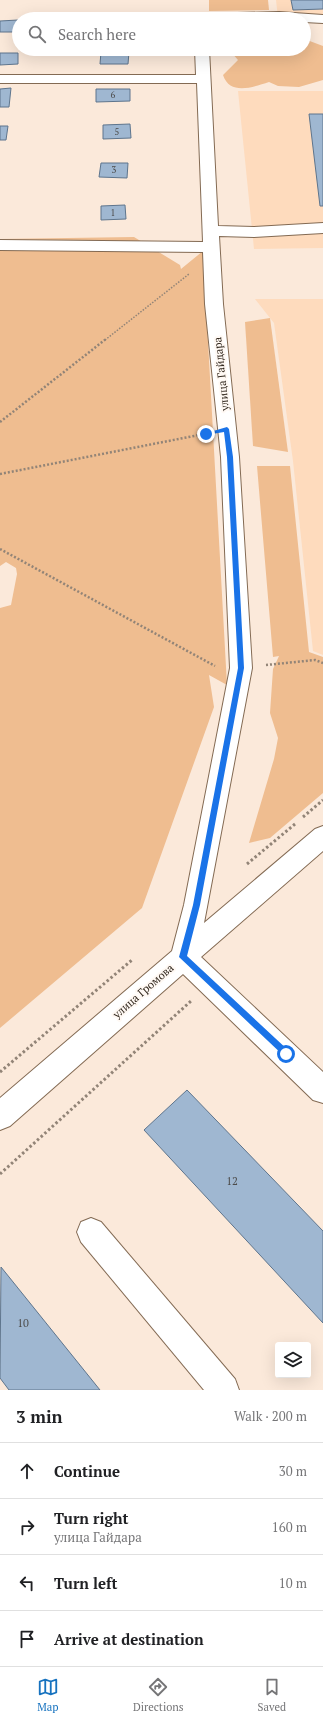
<!DOCTYPE html>
<meta charset="utf-8">
<style>
:root{--surface:#fff;--page:#f2f2f2;--text:#202124;--muted:#757577;--line:#e0e0e0;--accent:#1672bf}
body{margin:0;font-family:"PT Serif",serif;background:var(--page);color:var(--text)}
.controls{position:absolute;right:12px;bottom:12px;display:grid;overflow:hidden;border-radius:4px;box-shadow:0 4px 16px #0002}
.controls button{width:36px;height:36px;display:grid;place-items:center;padding:0;border:0;border-bottom:1px solid var(--line);background:var(--surface);color:var(--text);font:20px sans-serif}
.stop{position:absolute;width:12px;height:12px;margin:-9px;border:3px solid #1a73e8;border-radius:50%;background:#fff}
.stop.end{background:#1a73e8;border-color:#fff;box-shadow:0 1px 4px #0008}
.list{margin:0;padding:0;list-style:none}
h2{display:flex;justify-content:space-between;align-items:center;height:52px;margin:0;padding:0 16px;font-size:17px}
h2 small{font-size:13px;font-weight:400;color:var(--muted)}
.list li{display:grid;grid-template-columns:26px 1fr auto;gap:12px;align-items:center;box-sizing:border-box;height:56px;padding:0 16px;border-top:1px solid var(--line)}
.list b{display:block;font-size:15px;white-space:nowrap}
.list p{margin:0;font-size:13px;white-space:nowrap;color:var(--muted)}
.list em{font-size:13px;font-style:normal;color:var(--muted)}
.icon{flex:none;width:22px;height:22px;fill:none;stroke:currentColor;stroke-width:2;stroke-linecap:round;stroke-linejoin:round}
.map{position:relative;flex:none;width:323px;height:1390px;overflow:hidden}
.search{position:absolute;background:var(--surface);box-shadow:0 4px 16px #0002;left:12px;right:12px;top:12px;height:44px;display:flex;align-items:center;gap:10px;box-sizing:border-box;padding:0 14px;border-radius:22px;color:var(--muted);font-size:15px}
.sheet{height:276px;background:var(--surface)}
nav{display:flex;justify-content:space-around;align-items:center;box-sizing:border-box;height:56px;border-top:1px solid var(--line);background:var(--surface);font-size:11px;color:var(--muted)}
nav a{display:grid;justify-items:center;gap:2px}
nav .on{color:var(--accent)}
.map>svg:first-child{display:block}
.built{fill:#fedbbd}
.green{fill:#efbd90}
.building{fill:#9fb7d1;stroke:#5e758d}
.lines{fill:none;stroke-linecap:round;stroke-linejoin:round}
.minor-casing{stroke:#836a53;stroke-width:2}
.path-far2{stroke:#928477;stroke-width:1.5;stroke-dasharray:1.5 1.5;stroke-linecap:butt}
.path-far1{stroke:#928477;stroke-width:2.5;stroke-dasharray:2 2;stroke-linecap:butt}
.path{stroke:#928477;stroke-width:3;stroke-dasharray:2.5 2.5;stroke-linecap:butt}
.minor{fill:#fff;fill-rule:evenodd}
.route{fill:#1a73e8}
.labels{text-anchor:middle;dominant-baseline:central;stroke-width:4;stroke-linejoin:round;paint-order:stroke}
.number-label{font-size:9px;fill:#4d4c4b}
.street-label{font-size:11px;fill:#32281e;stroke:#fff9f4}
.near-number-label{font-size:11px;fill:#4d4c4b}
</style>
<div class="map">
<svg width="323" height="1390" viewBox="0 0 323 1390">
<rect width="100%" height="100%" fill="#fbe9da"/>
<!-- built -->
<g class="built">
<polygon points="276,0 323,0 323,21 278,18"/>
<polygon points="238,91 323,91 323,248 254,249"/>
<polygon points="255,299 323,299 323,655 313,651 293,461 274,323"/>
</g>
<!-- green -->
<g class="green">
<polygon points="209,0 268,0 269,10 209,11"/>
<path d="M304,29L306,30L307,40L323,46V80L299,87L278,86L269,82C253,87 230,96 223,75L238,60L231,52L232,49H304Z"/>
<polygon points="134,237 180,265 181,269 203,251 227,685 209,675 214,707 142,908 0,1028 0,608 11,605 17,574 16,568 6,562 0,566 0,239"/>
<polygon points="270,318 288,452 253,446 245,322"/>
<polygon points="257,466 290,466 309,652 323,657 323,793 270,838 249,843 274,759 278,738 270,713 273,669 279,656 273,657"/>
</g>
<!-- building -->
<g class="building">
<polygon points="291,0 323,0 323,9 293,10"/>
<polygon points="18,20 18,32 0,32 0,21"/>
<polygon points="101,52 129,52 128,64 100,64"/>
<polygon points="0,53 18,53 18,64 0,65"/>
<polygon points="11,88 9,107 0,107 0,89"/>
<polygon points="96,89 130,89 130,101 96,102"/>
<polygon points="309,114 323,114 323,206 320,206"/>
<polygon points="130,124 131,138 103,139 103,125"/>
<polygon points="0,126 8,126 6,140 0,140"/>
<polygon points="101,163 128,163 127,178 99,177"/>
<polygon points="125,205 126,219 101,220 101,206"/>
<polygon points="187,1090 323,1231 323,1323 144,1130"/>
<polygon points="1,1267 100,1390 9,1390 0,1378"/>
</g>
<g class="lines">
<!-- minor casing -->
<g class="minor-casing">
<g id="minor">
<polygon points="279,12 323,15 323,23 304,22 304,19 193,18 195,15 200,14"/>
<polygon points="195,49 209,49 218,226 254,227 323,223 323,233 254,237 219,236 223,304 239,457 252,668 204,923 315,829 323,826 323,851 201,957 323,1072 323,1103 313,1100 183,974 10,1126 0,1130 0,1098 172,951 184,905 230,668 221,457 205,304 203,252 0,250 0,240 203,242 197,83 0,83 0,75 196,75"/>
<polygon points="91,1218 101,1222 235,1379 239,1390 204,1390 81,1242 77,1232 81,1222"/>
</g>
</g>
<!-- path-far2 -->
<polyline class="path-far2" points="105,340 189,274"/>
<!-- path-far1 -->
<g class="path-far1">
<polyline points="0,422 106,339"/>
<polyline points="0,474 204,434"/>
<polyline points="0,549 215,666"/>
<polyline points="266,665 315,660 323,663"/>
</g>
<!-- path -->
<g class="path">
<polyline points="303,817 323,800"/>
<polyline points="247,864 295,824"/>
<polyline points="0,1072 132,960"/>
<polyline points="0,1174 191,1001"/>
</g>
<!-- minor -->
<use href="#minor" class="minor"/>
</g>
<!-- route -->
<polygon class="route" points="227,427 229,429 233,457 244,668 200,905 187,956 289,1051 290,1054 286,1058 179,957 193,905 238,668 227,457 224,432 206,435 203,434"/>
<g class="labels">
<!-- number labels -->
<g class="number-label">
<text x="113" y="95">6</text>
<text x="117" y="132">5</text>
<text x="114" y="170">3</text>
<text x="113" y="213">1</text>
</g>
<!-- street labels -->
<g class="street-label">
<text transform="translate(221 374) rotate(-96)">улица Гайдара</text>
<text transform="translate(143 991) rotate(-41)">улица Громова</text>
</g>
<!-- near-number labels -->
<g class="near-number-label">
<text x="232" y="1181">12</text>
<text x="23" y="1323">10</text>
</g>
</g>
</svg>
<div class="controls">
<button><svg class="icon" aria-label="layers" viewBox="0 0 24 24"><path d="M12 4l9 5-9 5-9-5zM3 14l9 5 9-5"/></svg></button>
</div>
<div class="stop" style="left:286px;top:1054px"></div>
<div class="stop end" style="left:206px;top:434px"></div>
<div class="search"><svg class="icon" aria-label="search" viewBox="0 0 24 24"><circle cx="10" cy="10" r="6"/><path d="M15 15l6 6"/></svg>Search here</div>
</div>
<section class="sheet">
<h2>3 min<small>Walk · 200 m</small></h2>
<ul class="list">
<li><svg class="icon" aria-label="ahead" viewBox="0 0 24 24"><path d="M12 20V5M6 11l6-6 6 6"/></svg><div><b>Continue</b></div><em>30 m</em></li>
<li><svg class="icon" aria-label="right" viewBox="0 0 24 24"><path d="M7 20v-9h11M14 6l5 5-5 5"/></svg><div><b>Turn right</b><p>улица Гайдара</p></div><em>160 m</em></li>
<li><svg class="icon" aria-label="left" viewBox="0 0 24 24"><path d="M17 20v-9H6M10 6l-5 5 5 5"/></svg><div><b>Turn left</b></div><em>10 m</em></li>
<li><svg class="icon" aria-label="arrive" viewBox="0 0 24 24"><path d="M6 21V4h12l-3 4 3 4H6"/></svg><div><b>Arrive at destination</b></div></li>
</ul>
</section>
<nav>
<a class="on"><svg class="icon" aria-label="map" viewBox="0 0 24 24"><path d="M3 6l6-2 6 2 6-2v14l-6 2-6-2-6 2zM9 4v14M15 6v14"/></svg>Map</a>
<a><svg class="icon" aria-label="directions" viewBox="0 0 24 24"><path d="M12 3l9 9-9 9-9-9zM9 14v-3h6M13 9l2 2-2 2"/></svg>Directions</a>
<a><svg class="icon" aria-label="saved" viewBox="0 0 24 24"><path d="M7 4h10v16l-5-4-5 4z"/></svg>Saved</a>
</nav>
